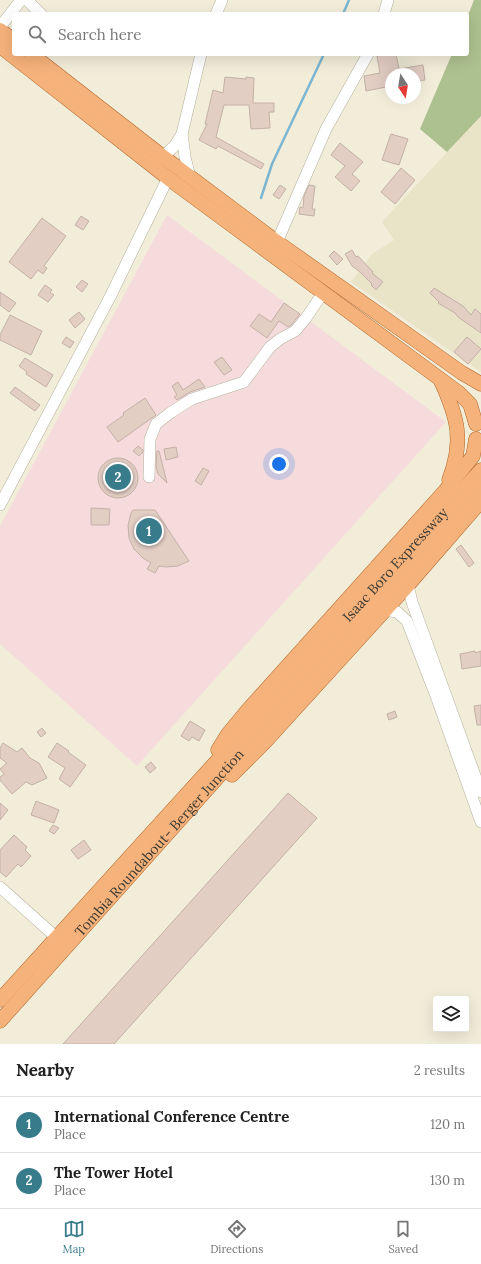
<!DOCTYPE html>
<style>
:root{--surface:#fff;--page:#f2f2f2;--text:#222;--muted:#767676;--line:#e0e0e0;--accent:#387b8b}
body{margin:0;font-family:Lora,serif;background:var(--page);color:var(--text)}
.controls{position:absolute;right:12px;bottom:12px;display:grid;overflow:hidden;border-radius:4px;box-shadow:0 4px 16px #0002}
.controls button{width:36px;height:36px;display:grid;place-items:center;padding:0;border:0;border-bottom:1px solid var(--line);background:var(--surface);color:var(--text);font:20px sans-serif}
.compass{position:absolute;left:385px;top:68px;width:36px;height:36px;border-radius:50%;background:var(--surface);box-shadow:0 4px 16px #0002;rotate:168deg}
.you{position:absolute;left:279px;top:464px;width:14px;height:14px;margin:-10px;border:3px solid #fff;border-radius:50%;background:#1a73e8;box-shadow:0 0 0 6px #1a73e833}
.badge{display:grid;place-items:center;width:26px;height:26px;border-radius:50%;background:var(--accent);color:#fff;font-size:13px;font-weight:700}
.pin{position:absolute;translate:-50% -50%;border:2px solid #fff;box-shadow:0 1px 4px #0006}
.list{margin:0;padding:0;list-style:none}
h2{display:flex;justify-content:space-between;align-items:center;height:52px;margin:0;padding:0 16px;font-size:17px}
h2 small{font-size:13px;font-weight:400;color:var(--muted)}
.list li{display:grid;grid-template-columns:26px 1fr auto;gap:12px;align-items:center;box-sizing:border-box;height:56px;padding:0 16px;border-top:1px solid var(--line)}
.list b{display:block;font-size:15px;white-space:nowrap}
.list p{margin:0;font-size:13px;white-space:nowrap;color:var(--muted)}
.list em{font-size:13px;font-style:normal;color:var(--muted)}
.icon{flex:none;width:22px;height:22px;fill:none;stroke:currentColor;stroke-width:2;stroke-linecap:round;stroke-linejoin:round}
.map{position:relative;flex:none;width:481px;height:1044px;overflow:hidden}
.search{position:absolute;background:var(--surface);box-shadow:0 4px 16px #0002;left:12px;right:12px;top:12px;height:44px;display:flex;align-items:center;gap:10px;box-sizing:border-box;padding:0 14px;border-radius:4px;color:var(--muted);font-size:15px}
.sheet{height:164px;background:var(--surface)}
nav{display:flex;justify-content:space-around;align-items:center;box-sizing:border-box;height:56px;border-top:1px solid var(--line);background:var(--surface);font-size:11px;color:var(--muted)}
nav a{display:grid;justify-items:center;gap:2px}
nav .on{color:var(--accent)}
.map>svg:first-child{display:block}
.commercial{fill:#f6dbdc}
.built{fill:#e9e3c8}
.forest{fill:#adc08f}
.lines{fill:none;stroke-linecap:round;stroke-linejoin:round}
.stream{stroke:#7db6d1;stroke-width:2.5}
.building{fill:#e3cec4;stroke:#c4b0a7}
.minor-casing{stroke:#b4b09d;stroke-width:12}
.major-casing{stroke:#b16729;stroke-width:15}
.minor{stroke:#fff;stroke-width:11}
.major{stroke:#f6b27b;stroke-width:14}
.labels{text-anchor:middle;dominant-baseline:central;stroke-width:3;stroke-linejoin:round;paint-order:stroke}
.street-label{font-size:14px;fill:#3c3a33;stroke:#fff}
</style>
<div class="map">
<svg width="481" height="1044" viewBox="0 0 481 1044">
<rect width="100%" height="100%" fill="#f1edd9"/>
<!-- commercial -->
<polygon class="commercial" points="167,215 446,422 137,766 0,644 0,526"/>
<!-- built -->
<polygon class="built" points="481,116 481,372 351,282 372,254 394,240 382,222"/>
<!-- forest -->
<polygon class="forest" points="474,0 481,0 481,116 447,152 420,129 452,54 467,54 467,18"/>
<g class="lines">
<!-- stream -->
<g class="stream">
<polyline points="343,14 349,0"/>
<polyline points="261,198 272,164 324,54"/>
</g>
</g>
<!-- building -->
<g class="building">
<polygon points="387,54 396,54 399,69 423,65 425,80 415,81 415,74 391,74 391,86 366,91 364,76 380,73 377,56"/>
<polygon points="225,77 246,79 246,77 254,78 253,103 274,103 274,112 269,112 270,128 251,129 249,105 224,105 216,137 264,164 261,169 218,146 216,149 199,140 207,124 205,124 213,90 223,93"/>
<polygon points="391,134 408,139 399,165 382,160"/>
<polygon points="340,143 363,162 352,174 360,181 351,191 335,177 345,166 331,155"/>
<polygon points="401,168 415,180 395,204 381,192"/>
<polygon points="280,185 286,189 279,199 273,195"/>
<polygon points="309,185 315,186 312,209 315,209 314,216 299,214 300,207 303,208 304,196"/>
<polygon points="81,216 89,221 83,230 75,225"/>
<polygon points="42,218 66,236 44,266 47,268 43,274 38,270 31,279 9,262"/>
<polygon points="352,250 356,257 358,256 373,272 372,273 383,282 376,290 371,285 372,284 360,272 352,266 345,254"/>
<polygon points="334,251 343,259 337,265 329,256"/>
<polygon points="82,280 88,284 82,292 76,287"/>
<polygon points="45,285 52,290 50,292 54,295 48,302 38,295"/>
<polygon points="434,288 463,306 471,315 475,309 481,314 481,333 458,317 455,313 438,303 439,302 430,293"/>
<polygon points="0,292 16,303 9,312 0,305"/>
<polygon points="284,303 300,314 291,325 288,327 279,321 267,338 250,326 259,314 271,322"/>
<polygon points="79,312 85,319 75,328 69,320"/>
<polygon points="10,315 42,331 31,355 0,340 0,335"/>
<polygon points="66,337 74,342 70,348 62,343"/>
<polygon points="467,337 481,349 468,364 454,352"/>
<polygon points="222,357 232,370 224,375 214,362"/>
<polygon points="25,358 53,375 46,387 26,374 27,372 19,366"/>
<polygon points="199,379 205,387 190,392 177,400 174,397 177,395 172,386 178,382 183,390"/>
<polygon points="15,387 40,405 35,411 10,393"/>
<polygon points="145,398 156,415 118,442 107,427 124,415 123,413"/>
<polygon points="138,446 143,450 143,452 139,456 133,451"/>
<polygon points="176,447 178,457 166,460 164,449"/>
<polygon points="157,451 159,451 167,483 158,474 156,466"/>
<circle cx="118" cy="478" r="20"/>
<polygon points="203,468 209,471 201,485 195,481"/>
<polygon points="91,508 110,509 109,525 91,525"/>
<polygon points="133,510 155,510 189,561 178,566 166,567 159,566 155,573 147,569 151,563 143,558 134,549 129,538 128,525 131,513"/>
<polygon points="461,545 474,563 469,567 456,549"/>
<polygon points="475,651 475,653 481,651 481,666 462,669 460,654"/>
<polygon points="481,705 481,725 477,725 474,706"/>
<polygon points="395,711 397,717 389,720 387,714"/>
<polygon points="190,721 205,730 199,741 192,737 189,741 181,736"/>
<polygon points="42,728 46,733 41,737 37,732"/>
<polygon points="3,743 17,752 22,748 30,758 39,763 47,778 32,785 26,782 12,794 0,780 0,777 4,774 0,769 7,763 0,758 0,748"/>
<polygon points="57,743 69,751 68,752 86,765 70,787 59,779 65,768 48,757"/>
<polygon points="151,762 156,768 150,773 145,767"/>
<polygon points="288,793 317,818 114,1044 63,1044"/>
<polygon points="36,801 59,810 54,823 31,815"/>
<polygon points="0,803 8,810 0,820"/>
<polygon points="53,825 59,828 54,834 49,831"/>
<polygon points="14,835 27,847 25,850 31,856 21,867 18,864 6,877 0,872 0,850"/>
<polygon points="84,840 91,850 78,859 71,850"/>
</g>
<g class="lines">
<!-- minor casing -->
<g class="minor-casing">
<g id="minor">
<polyline points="27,0 41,14"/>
<polyline points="216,14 222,0"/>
<polyline points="384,14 388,0"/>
<polyline points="0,27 21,0"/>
<polyline points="182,134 185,157 190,177"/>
<path d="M162,156C172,151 176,144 182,134L201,54"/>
<polyline points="277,242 326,129 368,54"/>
<polyline points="149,477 150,439 156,424 170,413 192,399 244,382 270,347 280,339 295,331 306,318 323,293"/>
<polyline points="0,505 110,297 168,178"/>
<polyline points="408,585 412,602 481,792"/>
<polyline points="384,610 397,612 407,621 436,696 481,822"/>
<polyline points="0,887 57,938"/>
</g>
</g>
<!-- major casing -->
<g class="major-casing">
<g id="major">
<polyline points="0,30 14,41"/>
<polyline points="0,46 168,178 459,393 470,404 476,424"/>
<polyline points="31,54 162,156 277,242 462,373 481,384"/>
<path d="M441,381C458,418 464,441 449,480"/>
<polyline points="218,750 228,734 247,711 445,491 473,456 476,439"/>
<polyline points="232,775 264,743 408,585 481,501"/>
<path id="s1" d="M0,1000L481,470"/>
<path id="s2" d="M0,1021L319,664L481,486"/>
</g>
</g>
<!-- minor -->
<use href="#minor" class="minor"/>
<!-- major -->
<use href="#major" class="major"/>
</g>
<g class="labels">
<!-- street labels -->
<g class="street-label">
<text stroke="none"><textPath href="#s1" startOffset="588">Isaac Boro Expressway</textPath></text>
<text stroke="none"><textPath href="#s2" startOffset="239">Tombia Roundabout- Berger Junction</textPath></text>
</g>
</g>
</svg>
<div class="controls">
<button><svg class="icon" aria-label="layers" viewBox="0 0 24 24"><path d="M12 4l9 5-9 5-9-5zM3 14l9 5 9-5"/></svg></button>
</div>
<svg class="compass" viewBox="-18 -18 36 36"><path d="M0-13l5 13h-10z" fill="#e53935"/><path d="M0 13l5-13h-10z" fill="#767676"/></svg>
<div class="you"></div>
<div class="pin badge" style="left:149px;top:531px">1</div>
<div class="pin badge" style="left:118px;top:477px">2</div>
<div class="search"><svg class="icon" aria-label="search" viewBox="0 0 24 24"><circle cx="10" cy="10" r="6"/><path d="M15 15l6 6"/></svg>Search here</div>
</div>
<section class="sheet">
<h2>Nearby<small>2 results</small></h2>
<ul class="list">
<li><span class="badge">1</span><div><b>International Conference Centre</b><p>Place</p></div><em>120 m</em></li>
<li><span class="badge">2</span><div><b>The Tower Hotel</b><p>Place</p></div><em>130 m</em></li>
</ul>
</section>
<nav>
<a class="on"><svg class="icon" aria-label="map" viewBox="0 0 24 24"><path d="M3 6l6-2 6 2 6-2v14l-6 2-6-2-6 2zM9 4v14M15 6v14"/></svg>Map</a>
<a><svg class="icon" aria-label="directions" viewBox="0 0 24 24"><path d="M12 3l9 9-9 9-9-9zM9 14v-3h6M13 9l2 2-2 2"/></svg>Directions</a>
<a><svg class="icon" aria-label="saved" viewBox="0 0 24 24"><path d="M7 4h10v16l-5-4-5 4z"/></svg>Saved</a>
</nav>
